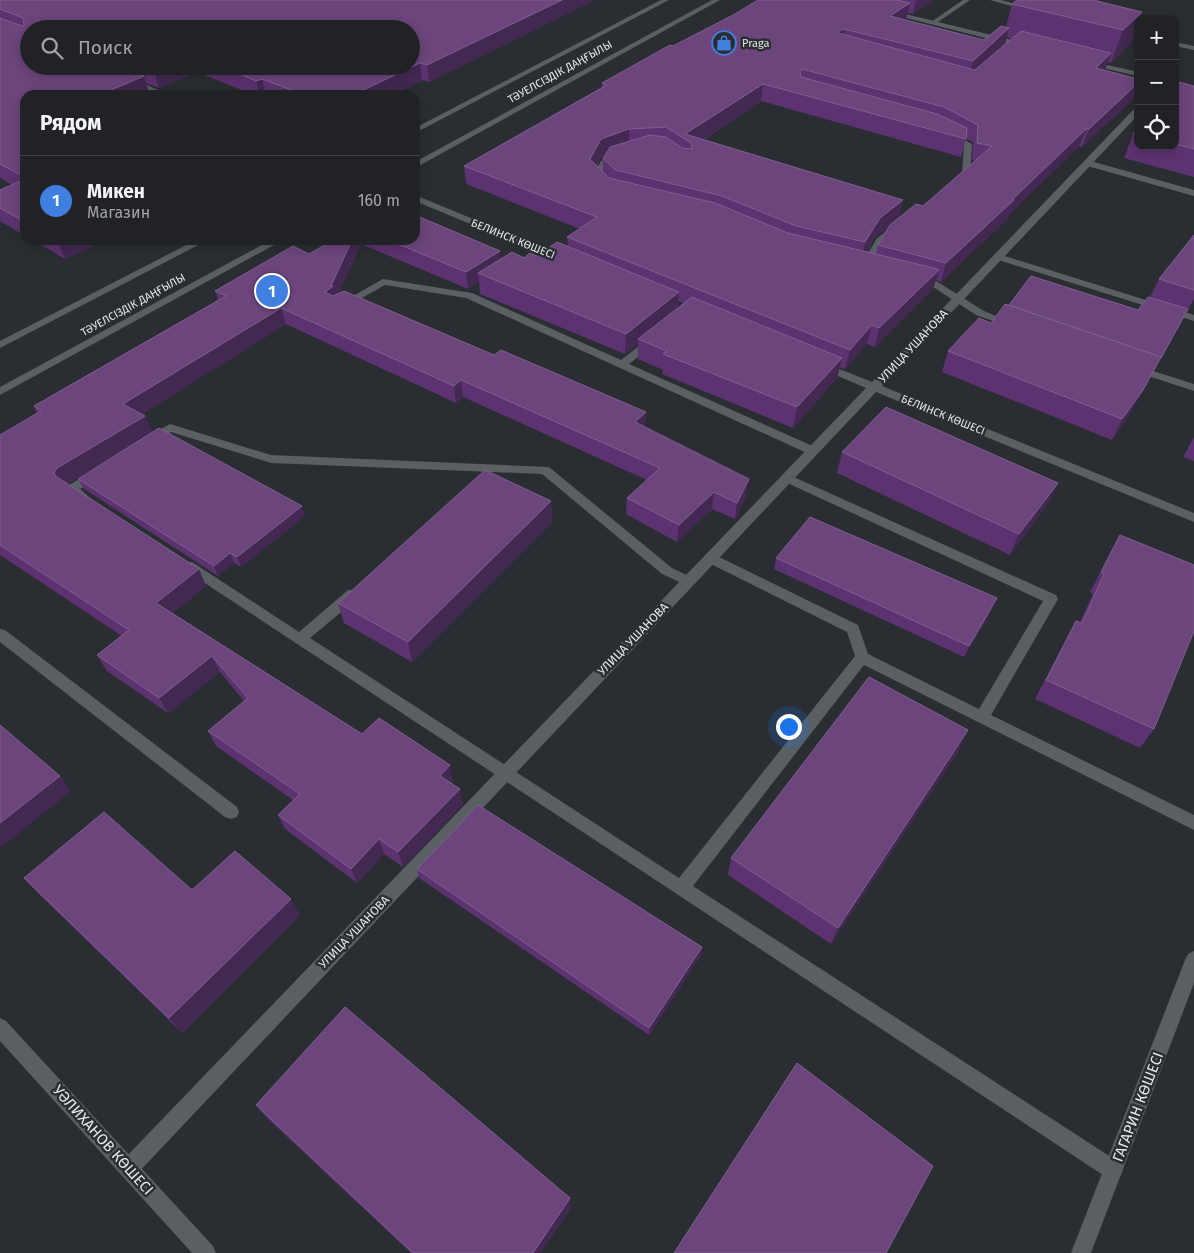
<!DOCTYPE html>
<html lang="ru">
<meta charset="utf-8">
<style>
:root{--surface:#202226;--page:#282a2e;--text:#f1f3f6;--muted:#a2a4a7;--line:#3d3f43;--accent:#5bc8e6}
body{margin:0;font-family:"Fira Sans",sans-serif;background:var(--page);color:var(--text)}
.controls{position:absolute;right:15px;top:15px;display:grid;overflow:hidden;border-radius:10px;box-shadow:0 2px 12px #0003}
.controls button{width:45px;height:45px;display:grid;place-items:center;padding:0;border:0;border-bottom:1px solid var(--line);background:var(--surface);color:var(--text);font:25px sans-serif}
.you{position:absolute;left:788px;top:726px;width:18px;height:18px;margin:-12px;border:4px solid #fff;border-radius:50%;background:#1a73e8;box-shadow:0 0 0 8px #1a73e833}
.badge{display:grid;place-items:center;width:32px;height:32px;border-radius:50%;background:var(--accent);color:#fff;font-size:16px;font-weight:700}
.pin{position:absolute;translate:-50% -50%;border:2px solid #fff;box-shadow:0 1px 5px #0006}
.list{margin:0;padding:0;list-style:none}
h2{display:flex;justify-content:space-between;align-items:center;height:65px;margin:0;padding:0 20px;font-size:21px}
h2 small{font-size:16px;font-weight:400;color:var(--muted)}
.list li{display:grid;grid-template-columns:32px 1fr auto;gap:15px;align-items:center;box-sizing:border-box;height:90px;padding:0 20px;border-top:1px solid var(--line)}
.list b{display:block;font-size:19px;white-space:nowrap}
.list p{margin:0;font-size:16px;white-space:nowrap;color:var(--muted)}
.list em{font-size:16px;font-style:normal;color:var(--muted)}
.icon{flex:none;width:28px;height:28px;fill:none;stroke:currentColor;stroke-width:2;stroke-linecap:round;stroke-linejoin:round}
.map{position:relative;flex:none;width:1194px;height:1253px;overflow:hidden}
.search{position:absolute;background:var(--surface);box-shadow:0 2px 12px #0003;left:20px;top:20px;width:400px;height:55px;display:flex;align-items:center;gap:12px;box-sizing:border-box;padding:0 18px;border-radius:28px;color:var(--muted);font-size:19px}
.panel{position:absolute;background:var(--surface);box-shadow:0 2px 12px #0003;left:20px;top:90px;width:400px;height:155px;border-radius:15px}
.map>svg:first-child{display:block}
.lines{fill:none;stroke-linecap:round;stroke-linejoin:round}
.service{fill:#5a5f63;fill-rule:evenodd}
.minor{fill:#5a5f63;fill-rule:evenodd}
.tertiary{fill:#5a5f63;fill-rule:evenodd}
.wall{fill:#5d3270;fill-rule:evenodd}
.shaded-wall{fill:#432852}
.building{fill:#6c457d;stroke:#7f5f8f}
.labels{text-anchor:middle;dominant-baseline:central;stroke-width:5;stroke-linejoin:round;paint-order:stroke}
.far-poi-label{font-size:11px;fill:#e5e8eb;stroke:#2a2e32;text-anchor:start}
.far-street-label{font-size:11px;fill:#e5e8eb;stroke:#2a2e32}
.street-label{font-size:12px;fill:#e5e8eb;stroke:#2a2e32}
.near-street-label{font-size:15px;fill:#e5e8eb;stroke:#2a2e32}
</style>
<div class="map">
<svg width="1194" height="1253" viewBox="0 0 1194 1253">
<rect width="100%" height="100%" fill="#2a2e32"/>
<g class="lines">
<!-- service -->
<g class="service">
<polygon points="963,0 970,0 935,24 931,24 931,22"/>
<polygon points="990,0 1001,0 1033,9 1030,11"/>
<polygon points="1175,42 1194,46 1194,50 1175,46"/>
<polygon points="947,133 953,133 972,144 970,174 956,185 952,182 962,173 964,145 947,137"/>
<polygon points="620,153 623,154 623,158 608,163 601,177 606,183 599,185 592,178 601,161"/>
<polygon points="1087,160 1194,190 1194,196 1084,165 1084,161"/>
<polygon points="897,224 902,227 900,229 884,242 868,269 862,269 860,267 877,238"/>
<polygon points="998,254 1194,315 1194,321 995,259 995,255"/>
<polygon points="918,277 936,281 984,311 1018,325 1013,328 976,315 930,285 915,282 915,278"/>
<polygon points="383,279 472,293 621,360 649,338 657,338 658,340 657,342 629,364 817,448 819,451 817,454 809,454 466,298 385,285 346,307 338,307 337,305"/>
<polygon points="1134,365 1194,384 1194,391 1130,370 1129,368"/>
<polygon points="170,424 271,455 549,467 672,568 693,578 695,581 693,584 688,586 662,574 542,474 271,463 171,432 155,443 147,443 145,440 147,437"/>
<path d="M96,470L100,471L102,474L100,477L80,489L89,497L87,500C79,502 69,496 65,489L67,486Z"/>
<polygon points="787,474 1056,595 1058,599 991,715 1194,815 1194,830 864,665 693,886 1120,1163 1123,1170 1120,1177 1113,1180 1106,1177 182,568 180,565 182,562 192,562 299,632 348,590 358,590 360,594 358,598 310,638 679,878 855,656 847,632 705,561 704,558 705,555 715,555 858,625 868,654 979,709 1043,601 783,481 781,478"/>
<polygon points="0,629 5,630 237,807 239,812 237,817 231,819 225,817 0,642"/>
</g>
<!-- minor -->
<g class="minor">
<polygon points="889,10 1028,44 1029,46 1025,48 887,13 887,11"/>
<polygon points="1085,60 1138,72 1138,76 1085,64"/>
<polygon points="91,66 102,66 170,95 159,95"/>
<polygon points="1135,108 1138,108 1138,115 882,386 1194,513 1194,522 876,392 136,1175 129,1178 122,1175 119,1168 122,1161 866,388 819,368 818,366 819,364 827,364 872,382"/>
<polygon points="415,195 563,256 565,258 563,260 557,260 415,201"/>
</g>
<!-- tertiary -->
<g class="tertiary">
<polygon points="661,0 669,0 415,133 415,128"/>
<polygon points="712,0 720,0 415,168 415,162"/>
<polygon points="196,240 208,240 0,348 0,341"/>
<polygon points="271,240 283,240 0,395 0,387"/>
<polygon points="1194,951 1194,983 1091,1253 1071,1253 1185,960 1188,954"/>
<polygon points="0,1018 6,1021 213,1246 216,1253 192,1253 0,1041"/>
</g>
</g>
<!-- wall -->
<g class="wall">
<path d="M0,0H595L429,82L422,80L391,95H254L197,72L159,88L146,83L149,93L144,95H25V236L0,221V190L12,185L0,178ZM29,29L411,66H29Z"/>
<path d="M758,0H933L913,14L908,13L906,19L905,20L984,40L1006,27L1012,4L1097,1L1142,12L1139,19H1138V22L1130,44L1111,63L1107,62L1104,70L1135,97L1082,147L1079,146L1009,215L1008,218L941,282L936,280L933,289L875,347L867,344L845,369L840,367L837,378L793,428L662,374L663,370L638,359V344L625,354L480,294L479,281L468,289L361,244L338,294L645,427L746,496L735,519L712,509L677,542L626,514L627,498L647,480L463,397L456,403L286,324L142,414L145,416L152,432L67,484L206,586L172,613L362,734L453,780L451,783L463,804L403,867L384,854L357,883L285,829L278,815L293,800L216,746L208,731L244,701L220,672L168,713L107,671L97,655L122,636L0,555V435L37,414L34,406L218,300L215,291L309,254L333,240H415L501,259L537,256L568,246L567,237L580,229L466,184L464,166L602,87V83L735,14ZM1007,37L1012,39L1002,47ZM761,101L961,157L966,139L973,142L972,160L975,161L923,206L899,217L703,140ZM605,156L603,159V172L597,166L601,157ZM888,227L878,245L876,254L867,252L875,237ZM678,301L684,303L678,308Z"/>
<polygon points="1175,81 1194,86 1194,177 1124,158 1133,134 1138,128 1138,146 1175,146"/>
<polygon points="1194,235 1194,299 1132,410 1112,440 942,372 948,351 991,323 1009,305 1138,310 1150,297 1159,279"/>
<polygon points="33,240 105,240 65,259"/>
<polygon points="1194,437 1194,461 1183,457"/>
<polygon points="842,452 1058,483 1048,503 1010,555 837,473"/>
<polygon points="78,479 302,506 305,516 241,567 234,563 218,576 84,489"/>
<polygon points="551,501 552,522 412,662 344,623 338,603"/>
<polygon points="1120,535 1154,729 1140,748 1035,699 1076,621 1080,622 1093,594 1090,592"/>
<polygon points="776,558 997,598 992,609 964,657 774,569"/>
<polygon points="959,750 831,944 728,875 731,858"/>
<polygon points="417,869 702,947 701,955 649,1035 419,878"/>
<polygon points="24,878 300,915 182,1033 40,895"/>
<polygon points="256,1105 571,1208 540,1253 411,1253 267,1118"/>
</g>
<!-- shaded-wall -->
<g class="shaded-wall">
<polygon points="562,0 595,0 429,82 427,65"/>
<polygon points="916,0 933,0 913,14"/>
<polygon points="910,3 906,19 887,33 890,16"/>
<polygon points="1142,12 1139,19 1138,19 1138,22 1130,44 1111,63 1123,30"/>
<polygon points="1009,28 1005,44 968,78 973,61"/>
<polygon points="844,29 841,45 836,47 839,31"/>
<polygon points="1111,53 1105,70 1090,85 1096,68"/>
<polygon points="420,63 422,80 391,95 353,95"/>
<polygon points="165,66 195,66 197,72 159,88 154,71"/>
<polygon points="144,76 149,93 144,95 113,95 111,90"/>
<polygon points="262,79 265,95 260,95 256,81"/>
<polygon points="1138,83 1138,89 1135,97 1082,147 1089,129"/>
<polygon points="763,84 761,101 691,147 691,143 685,134"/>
<polygon points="629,129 629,147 601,157 590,177 590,159 601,139"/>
<polygon points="1086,129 1079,146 1009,215 1008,218 941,282 946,263"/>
<polygon points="903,200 899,219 875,237 861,261 865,242 880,218"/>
<polygon points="57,240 105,240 65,259"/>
<polygon points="352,240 360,240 361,244 336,300 325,292 331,286"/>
<polygon points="500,251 502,267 478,273 479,281 468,289 466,272"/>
<polygon points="939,270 933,289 875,347 879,328"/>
<polygon points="679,292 677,312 638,339 638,344 625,354 626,334"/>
<polygon points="281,308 286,324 131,421 123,404"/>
<polygon points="1188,309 1183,319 1155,369 1161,358"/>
<polygon points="872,325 867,344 845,369 850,350"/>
<polygon points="1161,357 1132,410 1112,440 1122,419"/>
<polygon points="842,358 837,378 793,428 797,407"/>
<polygon points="461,380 463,397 456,403 454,386"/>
<polygon points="646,412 645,429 635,422"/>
<polygon points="145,416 152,432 66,484 63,490 54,473 57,468"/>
<polygon points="749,479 746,496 735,519 737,503"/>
<polygon points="1058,483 1048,503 1010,555 1019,534"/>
<polygon points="714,492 712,509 677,542 679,525"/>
<polygon points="551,501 552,522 412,662 408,642"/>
<polygon points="302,506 305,516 241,567 237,557"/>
<polygon points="230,553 234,563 218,576 214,566"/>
<polygon points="199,569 206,586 164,619 156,603"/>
<polygon points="997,598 992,609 964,657 969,646"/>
<polygon points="212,656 220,672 168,713 159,698"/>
<polygon points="968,730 959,750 831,944 838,928"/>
<polygon points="450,765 453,780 443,791 440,776"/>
<polygon points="60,776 71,791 0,848 0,823"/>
<polygon points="460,789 463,804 403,867 398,852"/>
<polygon points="379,839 384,854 357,883 351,869"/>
<polygon points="291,899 300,915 182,1033 169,1018"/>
<polygon points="702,947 701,955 649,1035 649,1028"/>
<polygon points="570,1198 571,1208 540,1253 533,1253"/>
</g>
<!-- building -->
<g class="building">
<polygon points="0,0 562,0 427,65 420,63 353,95 305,95 262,79 256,81 221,66 411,66 411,29 29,29 29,66 121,66 144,76 111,90 126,95 25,95 25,177 0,164 0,18 22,26 24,25 23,18 0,9"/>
<polygon points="758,0 897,0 910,3 890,16 984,40 1001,26 1009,28 973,61 844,29 839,31 838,33 975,70 1021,31 1111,53 1096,68 1138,79 1138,83 1089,129 1086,129 1013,199 1014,200 946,263 878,245 890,225 916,204 923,206 992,146 977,143 978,125 944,107 802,69 800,71 801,77 937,114 967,128 966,139 763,84 685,134 903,200 880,218 865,242 796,226 722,196 616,170 603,159 610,147 650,135 666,137 682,148 692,149 691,143 666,127 629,129 601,139 590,159 609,178 715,203 788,233 934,268 939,270 879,328 872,325 850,350 567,237 597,217 464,166 607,85 602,83 670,45 673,46 735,14"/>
<polygon points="1017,0 1097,0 1097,1 1142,12 1123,30 1012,4"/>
<polygon points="142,66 165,66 154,71"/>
<polygon points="1175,81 1194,86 1194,149 1175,144"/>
<polygon points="1138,128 1138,135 1133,134"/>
<polygon points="25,179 25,222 0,208 0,190"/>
<polygon points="415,215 500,251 466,272 388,240 415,240"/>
<polygon points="1194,235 1194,290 1159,279"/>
<polygon points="333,240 352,240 331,286 333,286 325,292 333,296 344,291 494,355 501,350 646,412 635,422 749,479 737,503 714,492 679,525 627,498 660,468 461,380 454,386 281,308 123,404 145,416 57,468 54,473 57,477 199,569 156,603 362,734 379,718 450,765 440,776 460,789 398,852 379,839 351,869 278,815 300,794 208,731 248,698 212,656 159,698 97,655 129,630 0,545 0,435 41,411 34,406 226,296 215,291 293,246 309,254"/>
<polygon points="557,242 679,292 626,334 478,273 512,252 524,258 530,253 537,256"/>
<polygon points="1031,276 1138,310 1148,297 1188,309 1161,358 1161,357 1009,305"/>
<polygon points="692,297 842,358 797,407 663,354 667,351 638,339"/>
<polygon points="1005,304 1161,357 1143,390 1122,419 948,351 979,318 991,323"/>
<polygon points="886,407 1058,483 1019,534 842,452"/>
<polygon points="159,428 302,506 237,557 230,553 214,566 78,479"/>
<polygon points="485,470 551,501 408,642 338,603"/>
<polygon points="810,517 997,598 969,646 776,558"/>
<polygon points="1120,535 1194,565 1194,631 1154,729 1046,680 1076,621 1082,623 1104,574 1101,572"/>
<polygon points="869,677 968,730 838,928 731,858"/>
<polygon points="0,725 60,776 0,823"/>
<polygon points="478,805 702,947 649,1028 417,869"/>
<polygon points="104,812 192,890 235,851 291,899 169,1018 24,878"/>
<polygon points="345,1007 570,1198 533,1253 413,1253 256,1105"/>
<polygon points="797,1063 933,1166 886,1253 674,1253"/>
</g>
<!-- icons -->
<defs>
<g id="shop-ring" transform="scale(1.25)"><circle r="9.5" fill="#2a2e32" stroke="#3f7fe0" stroke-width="1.5"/><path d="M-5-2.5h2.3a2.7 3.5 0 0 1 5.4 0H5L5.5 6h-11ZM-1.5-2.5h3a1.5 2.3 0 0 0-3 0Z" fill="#3f7fe0"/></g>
</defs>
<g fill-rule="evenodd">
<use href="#shop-ring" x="724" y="43"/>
</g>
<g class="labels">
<!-- far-poi labels -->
<g class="far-poi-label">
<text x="742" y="43">Praga</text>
</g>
<!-- far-street labels -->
<g class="far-street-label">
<text transform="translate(560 72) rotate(-29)">ТӘУЕЛСІЗДІК ДАҢҒЫЛЫ</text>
<text transform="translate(513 239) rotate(22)">БЕЛИНСК КӨШЕСІ</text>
<text transform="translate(133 305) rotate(-29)">ТӘУЕЛСІЗДІК ДАҢҒЫЛЫ</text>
<text transform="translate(943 415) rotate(22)">БЕЛИНСК КӨШЕСІ</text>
</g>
<!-- street labels -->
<g class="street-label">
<text transform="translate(913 346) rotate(-47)">УЛИЦА УШАНОВА</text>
<text transform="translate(633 639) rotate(-46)">УЛИЦА УШАНОВА</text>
<text transform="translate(354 932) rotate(-46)">УЛИЦА УШАНОВА</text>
</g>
<!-- near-street labels -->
<g class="near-street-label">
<text transform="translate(1138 1107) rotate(-69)">ГАГАРИН КӨШЕСІ</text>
<text transform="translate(103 1140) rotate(48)">УӘЛИХАНОВ КӨШЕСІ</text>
</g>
</g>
</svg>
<div class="controls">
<button>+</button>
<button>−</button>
<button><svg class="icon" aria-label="locate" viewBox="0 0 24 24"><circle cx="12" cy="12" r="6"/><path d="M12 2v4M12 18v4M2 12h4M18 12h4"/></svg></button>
</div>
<div class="you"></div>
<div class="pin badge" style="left:272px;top:291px;background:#3f7fe0">1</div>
<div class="search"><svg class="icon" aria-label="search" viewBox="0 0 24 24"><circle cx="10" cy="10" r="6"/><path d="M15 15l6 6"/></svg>Поиск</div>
<section class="panel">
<h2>Рядом<small></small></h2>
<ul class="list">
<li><span class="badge" style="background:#3f7fe0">1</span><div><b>Микен</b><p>Магазин</p></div><em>160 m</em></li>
</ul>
</section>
</div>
